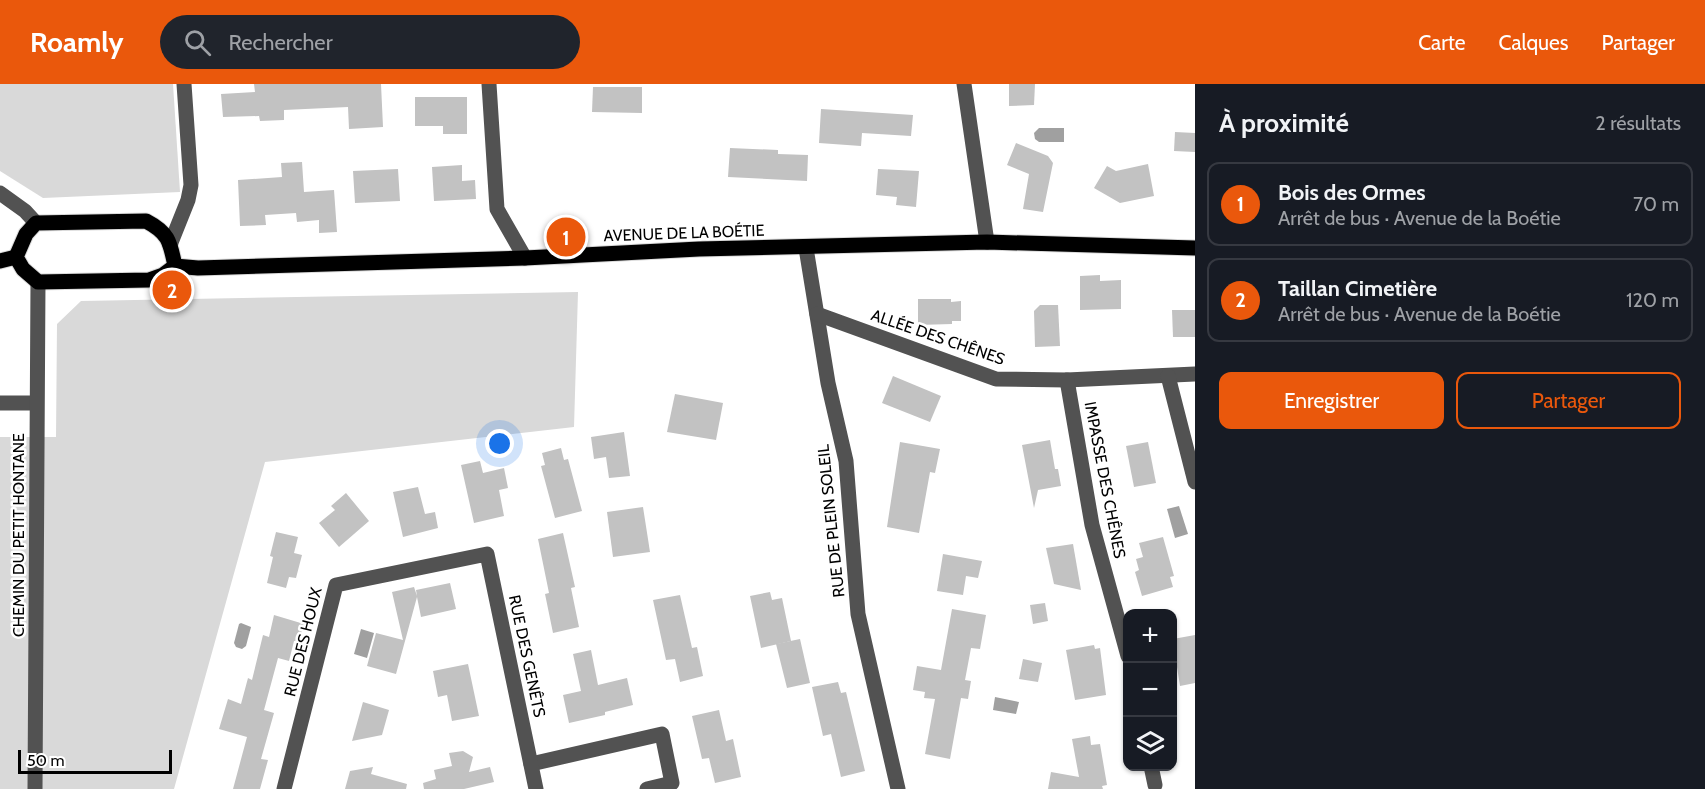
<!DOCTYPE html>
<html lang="fr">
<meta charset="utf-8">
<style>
:root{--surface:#171b24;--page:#20242c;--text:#f1f3f6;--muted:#9ea1a6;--line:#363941;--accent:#ea580c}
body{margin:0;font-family:Cabin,sans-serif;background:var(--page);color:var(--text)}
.controls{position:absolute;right:18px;bottom:18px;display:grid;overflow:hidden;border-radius:12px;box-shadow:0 2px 4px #0004}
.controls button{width:54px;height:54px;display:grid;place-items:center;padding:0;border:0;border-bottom:2px solid var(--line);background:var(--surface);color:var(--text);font:30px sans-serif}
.scale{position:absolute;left:18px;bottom:15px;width:154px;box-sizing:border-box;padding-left:6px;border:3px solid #000;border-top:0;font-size:16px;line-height:21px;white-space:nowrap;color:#000;-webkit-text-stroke:4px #fff;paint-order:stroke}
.you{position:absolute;left:500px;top:360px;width:21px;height:21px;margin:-15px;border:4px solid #fff;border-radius:50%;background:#1a73e8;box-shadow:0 0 0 9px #1a73e833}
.badge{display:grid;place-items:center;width:39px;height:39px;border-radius:50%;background:var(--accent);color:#fff;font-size:20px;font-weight:700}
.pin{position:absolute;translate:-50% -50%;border:3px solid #fff;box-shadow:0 2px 6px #0006}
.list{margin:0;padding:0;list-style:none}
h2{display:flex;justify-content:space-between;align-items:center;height:78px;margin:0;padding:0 24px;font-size:26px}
h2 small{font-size:20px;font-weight:400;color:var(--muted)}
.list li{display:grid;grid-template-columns:39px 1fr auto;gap:18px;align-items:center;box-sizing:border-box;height:84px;margin:0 12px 12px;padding:0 12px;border:2px solid var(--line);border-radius:12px}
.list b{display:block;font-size:22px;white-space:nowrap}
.list p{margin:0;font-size:20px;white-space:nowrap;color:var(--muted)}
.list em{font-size:20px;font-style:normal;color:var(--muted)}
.actions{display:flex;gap:12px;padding:18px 24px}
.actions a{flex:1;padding:14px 0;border:2px solid var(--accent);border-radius:12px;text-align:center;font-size:21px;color:var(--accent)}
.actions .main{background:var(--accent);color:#fff}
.icon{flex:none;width:33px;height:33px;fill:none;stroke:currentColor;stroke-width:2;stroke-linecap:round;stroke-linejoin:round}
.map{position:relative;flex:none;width:1195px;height:705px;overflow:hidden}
header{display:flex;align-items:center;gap:36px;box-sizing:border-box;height:84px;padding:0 30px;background:var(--accent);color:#fff}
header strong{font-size:28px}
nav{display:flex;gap:33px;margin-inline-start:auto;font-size:21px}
.search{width:420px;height:54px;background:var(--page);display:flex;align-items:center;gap:15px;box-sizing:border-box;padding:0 21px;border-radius:33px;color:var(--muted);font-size:22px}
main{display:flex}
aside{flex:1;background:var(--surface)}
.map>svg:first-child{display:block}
.green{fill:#d9d9d9}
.water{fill:#a0a0a0}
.building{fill:#c2c2c2}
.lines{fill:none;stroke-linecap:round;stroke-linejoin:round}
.major-casing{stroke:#dbdbdb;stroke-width:17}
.minor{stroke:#525252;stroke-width:15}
.major{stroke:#000;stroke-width:15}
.labels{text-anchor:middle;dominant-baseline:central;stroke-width:5;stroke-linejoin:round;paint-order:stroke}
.street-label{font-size:16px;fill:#000;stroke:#fff}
</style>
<header>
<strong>Roamly</strong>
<div class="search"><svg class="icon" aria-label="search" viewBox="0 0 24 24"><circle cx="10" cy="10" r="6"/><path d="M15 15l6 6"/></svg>Rechercher</div>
<nav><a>Carte</a><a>Calques</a><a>Partager</a></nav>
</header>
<main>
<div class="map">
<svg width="1195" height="705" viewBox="0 0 1195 705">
<rect width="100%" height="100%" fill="#fff"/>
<!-- green -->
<g class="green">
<polygon points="0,0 173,0 180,108 43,114 0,87"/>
<polygon points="578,208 574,343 265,378 174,705 0,705 0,353 56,353 57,240 81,217"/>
</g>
<!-- water -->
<g class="water">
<polygon points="1039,44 1064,44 1064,58 1039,58 1035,55 1034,49"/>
<polygon points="1179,422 1188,450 1175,454 1167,425"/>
<polygon points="241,539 251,543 246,562 242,565 236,563 234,559 239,540"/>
<polygon points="361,545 374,549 367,574 354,570"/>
<polygon points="995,613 1019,618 1016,630 993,626"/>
</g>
<!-- building -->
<g class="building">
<polygon points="254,0 381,0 383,43 349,45 348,23 284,26 284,36 260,37 259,32 223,33 221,10 255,8"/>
<polygon points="1009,0 1035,0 1034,21 1009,22"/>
<polygon points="593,3 642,3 642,29 592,28"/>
<polygon points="415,13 467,13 467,50 443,50 443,42 415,42"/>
<polygon points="821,25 913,31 911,52 862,49 861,62 819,59"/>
<polygon points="1175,48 1195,49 1195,68 1174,67"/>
<polygon points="1016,59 1048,72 1053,79 1043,128 1023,125 1029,90 1007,81"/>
<polygon points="730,64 778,66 778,70 808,71 807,97 728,93"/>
<polygon points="302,78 304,108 334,106 337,148 319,149 319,136 297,138 296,129 265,131 266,141 240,142 238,96 282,93 281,79"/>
<polygon points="1148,80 1154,112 1120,119 1094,104 1107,82 1116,87"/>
<polygon points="462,81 462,97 475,96 476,115 434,117 432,83"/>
<polygon points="398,85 400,117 355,119 353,87"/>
<polygon points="878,85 919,87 916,123 896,121 897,113 876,111"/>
<polygon points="1100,191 1100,197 1121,196 1121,225 1080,226 1080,192"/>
<polygon points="918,215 951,215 951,218 961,217 961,237 952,237 952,240 918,241"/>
<polygon points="1040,221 1058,221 1060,262 1035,263 1034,227"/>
<polygon points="1172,226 1195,226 1195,253 1173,253"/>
<polygon points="893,292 941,312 930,338 882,319"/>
<polygon points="675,310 723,319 716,356 667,348"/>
<polygon points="624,348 630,392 609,394 606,373 594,375 591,353"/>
<polygon points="1050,356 1055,385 1058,385 1061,402 1038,406 1034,424 1022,361"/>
<polygon points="900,358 940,365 935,389 930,388 919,449 887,443"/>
<polygon points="1148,358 1156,399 1134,403 1126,362"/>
<polygon points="561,364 564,376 568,375 582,427 555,434 541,382 545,381 542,369"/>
<polygon points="480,377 483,389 504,384 508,404 499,406 504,432 474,439 461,381"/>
<polygon points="418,403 425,430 435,428 438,444 403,453 393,408"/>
<polygon points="346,409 369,437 339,463 319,439 335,426 331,422"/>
<polygon points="643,423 650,468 613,473 607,428"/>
<polygon points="276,448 298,453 294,469 302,471 296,494 289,493 286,504 267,499 273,473 270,472"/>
<polygon points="563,449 575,503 571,504 579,543 553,549 545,510 549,509 538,455"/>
<polygon points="1163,453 1174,492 1170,493 1173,503 1142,512 1135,488 1139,486 1136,475 1143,473 1139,459"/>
<polygon points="1073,460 1081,506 1054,500 1046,464"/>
<polygon points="943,470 982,477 978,494 966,492 963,511 937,507"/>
<polygon points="450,499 456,525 421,533 417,513 396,590 367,582 376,549 403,556 392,508 414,503 417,512 416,506"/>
<polygon points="770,508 772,516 782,514 791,557 761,564 750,512"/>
<polygon points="680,511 692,564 697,563 703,592 680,598 675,575 666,576 653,516"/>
<polygon points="1045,519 1048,537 1033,540 1030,521"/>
<polygon points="952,525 986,531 980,565 971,564 965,596 971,597 968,615 961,614 950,675 925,670 935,615 924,614 925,608 913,606 917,582 941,586"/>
<polygon points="274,531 304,540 299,557 294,557 289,577 278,574 264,626 274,629 261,675 268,676 260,705 233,705 247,653 219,645 228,615 241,620 248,594 252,596 263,551 269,553"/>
<polygon points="1195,551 1195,599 1180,602 1177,583 1173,583 1173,555"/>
<polygon points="800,555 810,599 787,604 776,560"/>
<polygon points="1094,561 1095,565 1100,564 1106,611 1075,616 1066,566"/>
<polygon points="591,566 598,601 627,594 633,621 605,628 605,631 569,639 563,611 581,607 573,570"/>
<polygon points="1023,575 1042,579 1038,598 1019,595"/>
<polygon points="468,580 479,632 452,637 447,611 438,613 433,587"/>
<polygon points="838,598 841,609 846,608 865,687 841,693 831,650 823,652 812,603"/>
<polygon points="363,618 389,626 382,651 352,657"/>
<polygon points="719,626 726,657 733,655 741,693 715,699 709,674 702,675 692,632"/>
<polygon points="1090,652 1091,661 1100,660 1107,701 1102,702 1103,705 1048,705 1051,688 1079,693 1072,655"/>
<polygon points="463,667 473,673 469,688 490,683 494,698 464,705 424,705 423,699 436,695 434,686 452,682 449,669"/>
<polygon points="373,683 371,690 407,700 406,705 345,705 350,687"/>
</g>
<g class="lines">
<!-- major casing -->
<g class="major-casing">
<g id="major">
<path d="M146,137C169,149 170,158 175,182L163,191L149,196L38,198L23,185L16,173L26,150L36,139Z"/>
<polyline points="0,177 16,173"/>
<polyline points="175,182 198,184 525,174 699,165 987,158 1195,164"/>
</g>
</g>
<!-- minor -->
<g class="minor">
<polyline points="489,0 497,125 525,174"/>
<polyline points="964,0 987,158"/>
<polyline points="0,109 25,127 36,139"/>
<polyline points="170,161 188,116 191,101 184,0"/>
<polyline points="806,164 828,299 846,377 858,530 898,705"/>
<polyline points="817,230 996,295 1067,296 1195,290"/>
<polyline points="1168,292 1195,398"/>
<polyline points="1067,296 1092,441 1128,572"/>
<polyline points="0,319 36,319"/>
<polyline points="531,680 662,650 672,699 647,705"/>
<polyline points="1151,682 1155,701"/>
<polyline points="35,705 38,198"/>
<polyline points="284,705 336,501 487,470 536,705"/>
</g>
<!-- major -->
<use href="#major" class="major"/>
</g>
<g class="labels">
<!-- street labels -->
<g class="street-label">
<text transform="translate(684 149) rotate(-2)">AVENUE DE LA BOÉTIE</text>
<text transform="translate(938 253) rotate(19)">ALLÉE DES CHÊNES</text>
<text transform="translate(1105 396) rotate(79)">IMPASSE DES CHÊNES</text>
<text transform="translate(831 437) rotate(-96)">RUE DE PLEIN SOLEIL</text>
<text transform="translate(18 451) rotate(-90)">CHEMIN DU PETIT HONTANE</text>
<text transform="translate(303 558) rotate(-76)">RUE DES HOUX</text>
<text transform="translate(527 572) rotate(78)">RUE DES GENÊTS</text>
</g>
</g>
</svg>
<div class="controls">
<button>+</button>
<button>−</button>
<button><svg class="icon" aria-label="layers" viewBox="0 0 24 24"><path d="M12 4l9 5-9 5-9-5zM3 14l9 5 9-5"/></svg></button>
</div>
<div class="scale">50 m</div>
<div class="you"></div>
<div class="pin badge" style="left:566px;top:153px">1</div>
<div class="pin badge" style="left:172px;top:206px">2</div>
</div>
<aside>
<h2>À proximité<small>2 résultats</small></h2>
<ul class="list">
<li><span class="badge">1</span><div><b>Bois des Ormes</b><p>Arrêt de bus · Avenue de la Boétie</p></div><em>70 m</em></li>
<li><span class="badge">2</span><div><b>Taillan Cimetière</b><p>Arrêt de bus · Avenue de la Boétie</p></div><em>120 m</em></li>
</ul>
<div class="actions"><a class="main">Enregistrer</a><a>Partager</a></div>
</aside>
</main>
